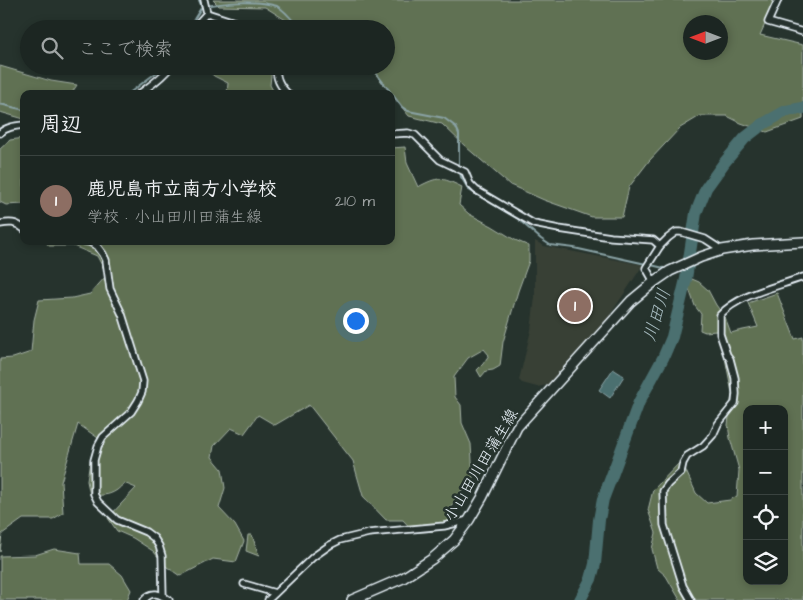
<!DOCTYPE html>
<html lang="ja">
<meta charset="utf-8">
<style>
:root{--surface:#1c2622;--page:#29322f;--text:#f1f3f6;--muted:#a0a5a5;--line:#3a4340;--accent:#db2777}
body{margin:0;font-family:"Architects Daughter","Klee One",sans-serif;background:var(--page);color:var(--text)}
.controls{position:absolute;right:15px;bottom:15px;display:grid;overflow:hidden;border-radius:10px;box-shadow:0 2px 8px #0003}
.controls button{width:45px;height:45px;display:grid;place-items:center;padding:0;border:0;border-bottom:1px solid var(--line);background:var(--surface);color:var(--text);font:25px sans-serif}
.compass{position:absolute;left:683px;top:15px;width:45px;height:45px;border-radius:50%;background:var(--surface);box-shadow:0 2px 8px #0003;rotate:270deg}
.you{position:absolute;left:355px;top:320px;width:18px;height:18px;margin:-12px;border:4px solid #fff;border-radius:50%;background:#1a73e8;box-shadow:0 0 0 8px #1a73e833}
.badge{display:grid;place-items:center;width:32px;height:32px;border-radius:50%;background:var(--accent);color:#fff;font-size:16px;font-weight:700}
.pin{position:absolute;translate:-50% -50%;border:2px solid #fff;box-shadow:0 1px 5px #0006}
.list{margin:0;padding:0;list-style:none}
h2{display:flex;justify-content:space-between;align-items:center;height:65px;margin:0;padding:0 20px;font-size:21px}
h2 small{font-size:16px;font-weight:400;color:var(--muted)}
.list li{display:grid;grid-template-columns:32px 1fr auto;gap:15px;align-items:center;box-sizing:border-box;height:90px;padding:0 20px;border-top:1px solid var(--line)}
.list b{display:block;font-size:19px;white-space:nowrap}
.list p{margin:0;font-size:16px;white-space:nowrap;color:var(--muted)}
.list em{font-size:16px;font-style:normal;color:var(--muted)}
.icon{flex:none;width:28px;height:28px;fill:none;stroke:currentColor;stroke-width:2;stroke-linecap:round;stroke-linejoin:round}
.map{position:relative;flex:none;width:803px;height:600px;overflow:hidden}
.search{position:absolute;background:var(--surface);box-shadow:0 2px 8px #0003;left:20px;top:20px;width:375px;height:55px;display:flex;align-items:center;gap:12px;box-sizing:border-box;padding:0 18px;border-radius:28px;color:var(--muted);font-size:19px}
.panel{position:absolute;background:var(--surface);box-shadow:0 2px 8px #0003;left:20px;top:90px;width:375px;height:155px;border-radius:10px}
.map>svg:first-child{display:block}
.built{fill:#384036}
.green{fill:#607152;stroke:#a4b1a5;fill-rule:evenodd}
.water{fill:#4b6f70;stroke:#8aa3a6}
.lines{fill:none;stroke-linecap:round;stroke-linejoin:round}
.stream{stroke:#8aa3a6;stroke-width:2}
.river{stroke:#4b6f70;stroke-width:12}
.street-casing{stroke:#e8f1f8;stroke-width:9}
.secondary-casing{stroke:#e8f1f8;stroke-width:12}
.street{stroke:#26332d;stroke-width:5.5}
.secondary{stroke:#26332d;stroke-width:9}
.labels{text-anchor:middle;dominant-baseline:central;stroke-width:5;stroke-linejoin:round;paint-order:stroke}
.street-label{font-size:16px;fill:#e8f1f8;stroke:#26332d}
.water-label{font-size:18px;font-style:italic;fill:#a9bdc2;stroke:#26332d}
</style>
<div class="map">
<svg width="803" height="600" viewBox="0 0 803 600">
<rect width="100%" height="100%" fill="#26332d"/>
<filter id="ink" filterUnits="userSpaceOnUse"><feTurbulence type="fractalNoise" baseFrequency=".02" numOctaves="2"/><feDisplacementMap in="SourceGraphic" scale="10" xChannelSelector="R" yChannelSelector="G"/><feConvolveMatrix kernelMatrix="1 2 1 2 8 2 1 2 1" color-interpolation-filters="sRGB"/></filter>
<g filter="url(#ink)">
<!-- built -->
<polygon class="built" points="535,241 544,246 643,265 610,315 547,385 537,387 522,383 519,380 531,330 535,297"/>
<!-- green -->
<g class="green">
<path d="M213,0H776L760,35L803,45V119L767,132L741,123L727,116H700L680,128L649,161L629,187L622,217H592L544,200L510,185L466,147L442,124L409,116L369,66H386V29H300L265,7L219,6ZM690,22H720V52H690Z"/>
<polygon points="0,66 51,81 77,85 71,94 24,94 24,119 0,112"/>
<polygon points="203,66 272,66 270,85 275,94 227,94 228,83 214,76"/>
<polygon points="24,138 24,204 6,205 0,202 0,149 10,140"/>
<path d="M405,147L407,163L418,187C439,176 441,177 462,187L459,205L469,214L492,226L515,240L529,246V261L518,291L503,342L500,366L493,370L486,371L481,377L477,370L483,364L489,355L484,349L468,358L454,377L455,397L461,405L462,423L471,444L473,478L462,490L449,510L461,519C443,531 435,532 414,532L403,520H386L363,496L353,461L309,405L275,425L258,415L244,434L231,428L214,446L212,457L222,469L225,488L219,508L235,525L244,541L236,562L213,559L180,576L167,567L153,551L133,538L117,531L108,518L136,488L124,483C115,495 105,496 90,495L87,481L90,461L101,440L78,424L61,482L63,513L53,519H23L2,534L0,552V359L13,358L31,352L34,320L39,300L72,298L90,294L107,275L97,256L73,246H49L45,241H391V148Z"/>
<path d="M692,279L699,282L708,290L716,305L725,317L731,333L738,331L758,327L748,303L777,293L795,339L803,337V600H680L666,576L657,568L652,549L656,533L648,510L653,490L683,459L686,471L696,493L707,503L730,500L737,496L739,470L730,438L728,425L732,393L721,338L716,331L705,332L700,330L701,314L695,306L688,286ZM747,409H784V581H747Z"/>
<polygon points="248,535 252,535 259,556 246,551"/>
<polygon points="54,549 80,553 81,564 109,564 122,575 131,590 127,600 0,600 0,556 35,555"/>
</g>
<!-- water -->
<polygon class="water" points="613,369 624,376 610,398 599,390"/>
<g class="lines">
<!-- stream -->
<g class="stream">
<path d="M199,0L202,7C224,2 255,0 277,6C286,11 293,21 300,29"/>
<polyline points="188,29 201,8"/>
<polyline points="367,66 376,73 402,107 408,111 444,118 456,127 459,134 459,166"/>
<polyline points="128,94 165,66"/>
<polyline points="0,104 24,110"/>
<polyline points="460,171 461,177 469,190 518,219 541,239 550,245 574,248 646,264"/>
<polyline points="651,265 668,269"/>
<polyline points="678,271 687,273"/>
</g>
<!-- river -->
<polyline class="river" points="580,600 591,579 595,564 599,520 603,499 611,478 639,402 663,358 672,337 686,279 696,213 706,188 724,163 745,138 763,124 786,111 803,108"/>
<!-- street casing -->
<g class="street-casing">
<g id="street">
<polyline points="204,0 207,13"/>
<polyline points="778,0 768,22 803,32"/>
<polyline points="194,29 198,23 207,13 256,29"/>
<path d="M276,66C276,78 279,85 288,94"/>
<path d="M139,94C151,85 162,78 171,66"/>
<path d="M0,133C6,127 15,126 24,125"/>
<polyline points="391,134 408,133 415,135 440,160 465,172 470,184 476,190 534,224 559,229 611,237 653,240 660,246 646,268 654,282"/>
<path d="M0,224C10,222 16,222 24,229"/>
<polyline points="82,241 89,242 97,246 103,254 106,260 110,289 122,314 143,381 142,392 138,401 131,412 103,437 98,446 94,460 94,494 98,502 117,520 146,532 154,538 159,546 162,556 163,596"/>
<polyline points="660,246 668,238 676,232 681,232 705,239 722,250"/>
<polyline points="244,584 275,593"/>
<path d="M144,600C152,590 160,594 169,600"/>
<polyline points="268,600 313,557 330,545 340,540 369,533 444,526 469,520"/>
<path d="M691,600L683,586L664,525L663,491L668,484L681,472L683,463L687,456L703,446L713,435L718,424L735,403L736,394L735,378L730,359L727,355L720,334V315C739,294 777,287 803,277"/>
</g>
</g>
<!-- secondary casing -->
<g class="secondary-casing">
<polyline id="secondary" points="352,600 403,578 432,559 454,540 469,520 482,498 517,427 631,301 654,282 670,271 701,257 722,250 753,245 803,242"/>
</g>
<!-- street -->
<use href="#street" class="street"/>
<!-- secondary -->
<use href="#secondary" class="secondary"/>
</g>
</g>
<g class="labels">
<!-- street labels -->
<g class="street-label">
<text transform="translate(481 465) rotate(-59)">小山田川田蒲生線</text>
</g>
<!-- water labels -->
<g class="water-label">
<text transform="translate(657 315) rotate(-73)">川田川</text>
</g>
</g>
</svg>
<div class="controls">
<button>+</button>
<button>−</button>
<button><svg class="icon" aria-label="locate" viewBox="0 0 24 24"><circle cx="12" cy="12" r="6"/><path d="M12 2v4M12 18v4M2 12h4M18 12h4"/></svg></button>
<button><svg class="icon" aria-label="layers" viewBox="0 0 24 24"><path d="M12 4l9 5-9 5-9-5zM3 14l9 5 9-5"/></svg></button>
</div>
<svg class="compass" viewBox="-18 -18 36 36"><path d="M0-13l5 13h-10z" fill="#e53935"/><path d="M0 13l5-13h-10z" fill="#a0a5a5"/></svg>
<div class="you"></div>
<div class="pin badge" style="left:575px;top:306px;background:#8d6e63">1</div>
<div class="search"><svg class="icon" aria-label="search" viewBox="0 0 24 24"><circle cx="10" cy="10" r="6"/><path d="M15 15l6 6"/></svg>ここで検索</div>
<section class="panel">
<h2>周辺<small></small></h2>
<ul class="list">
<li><span class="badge" style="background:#8d6e63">1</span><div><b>鹿児島市立南方小学校</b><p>学校 · 小山田川田蒲生線</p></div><em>210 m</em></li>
</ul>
</section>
</div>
